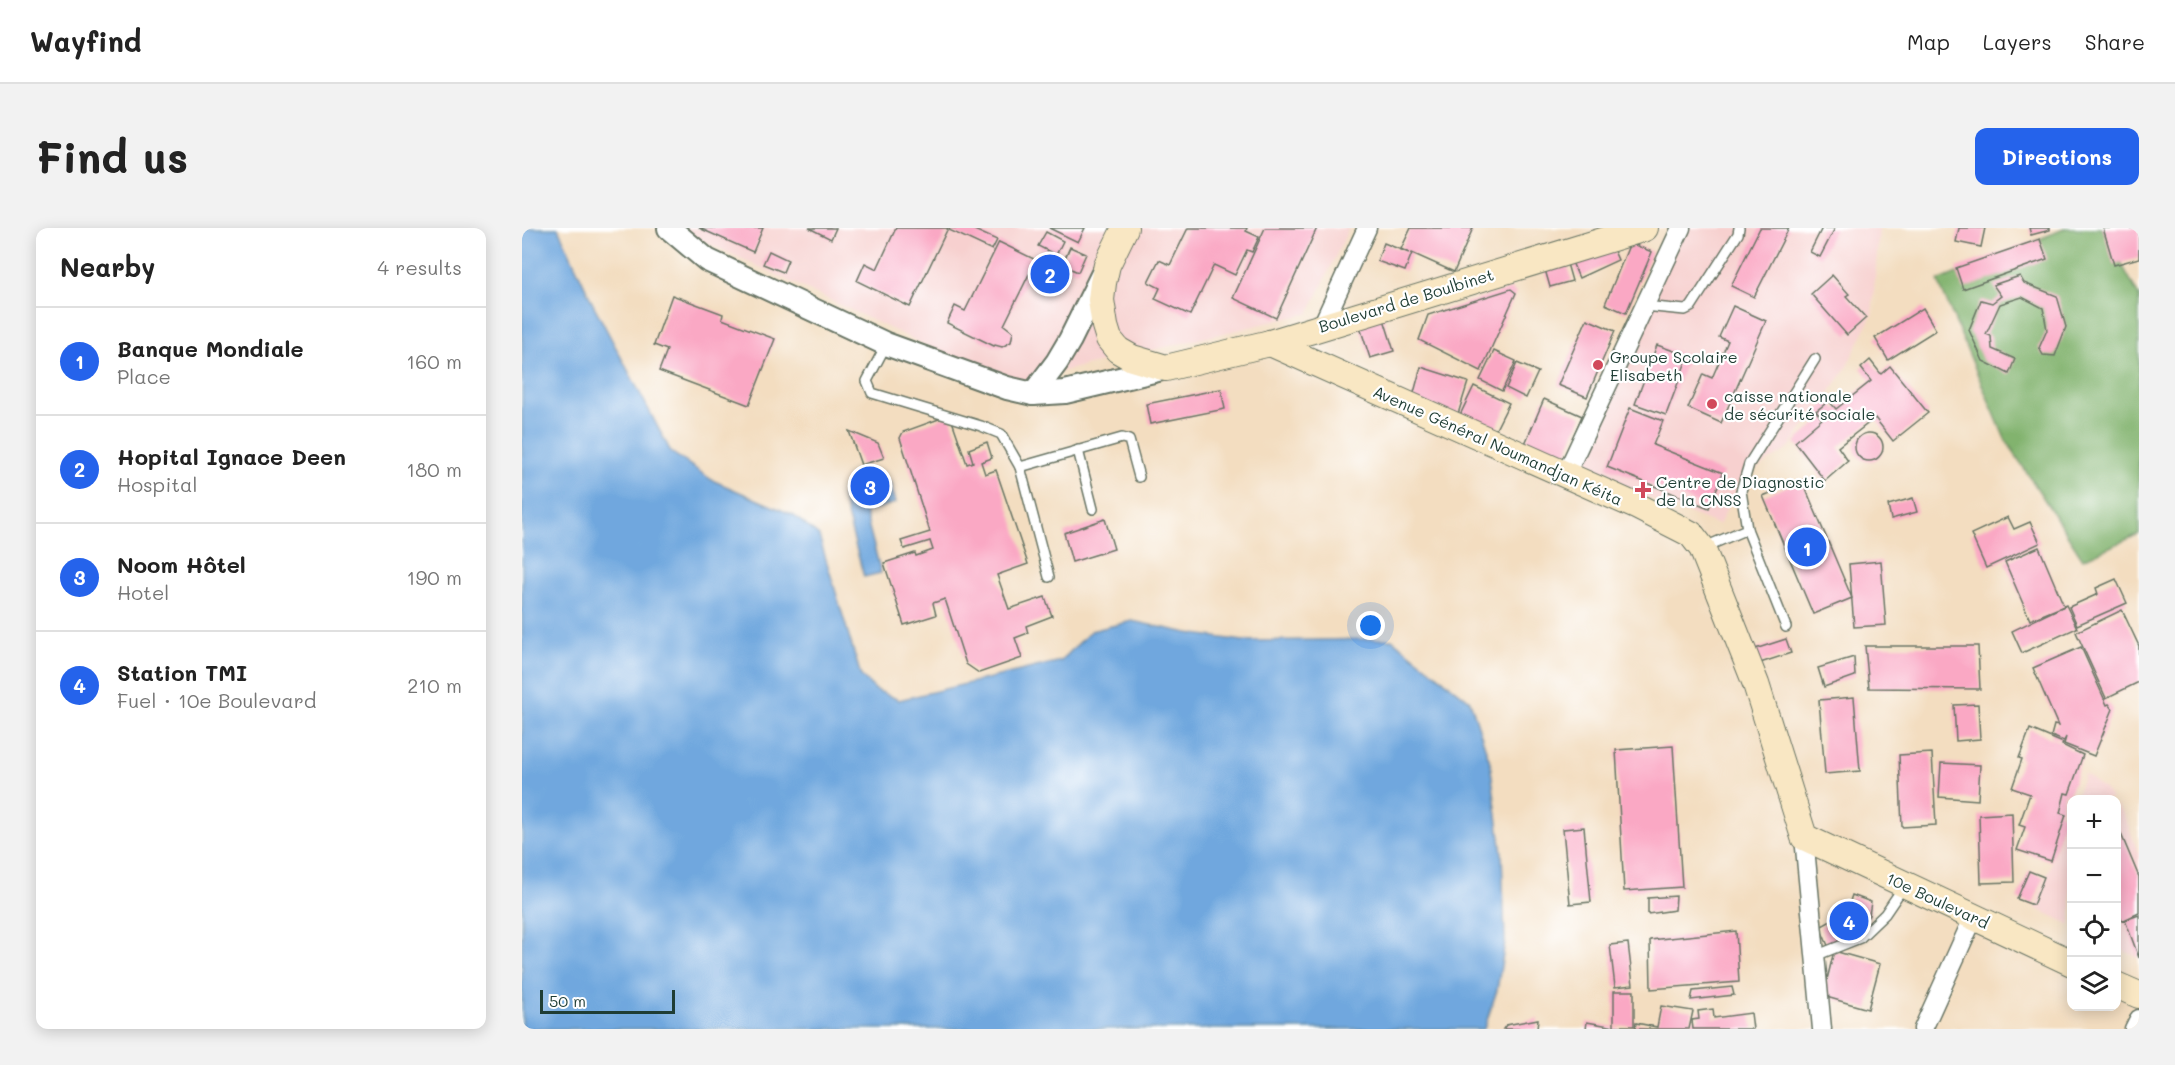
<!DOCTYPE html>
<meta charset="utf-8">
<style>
:root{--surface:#fff;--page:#f2f2f2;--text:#222;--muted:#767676;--line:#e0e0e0;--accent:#2563eb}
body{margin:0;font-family:Mali,sans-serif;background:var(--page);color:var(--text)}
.controls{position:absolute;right:18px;bottom:18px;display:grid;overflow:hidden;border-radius:12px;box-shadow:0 3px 15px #0003}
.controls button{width:54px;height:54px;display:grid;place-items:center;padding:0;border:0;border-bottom:2px solid var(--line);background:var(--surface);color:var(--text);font:30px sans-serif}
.scale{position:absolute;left:18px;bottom:15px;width:135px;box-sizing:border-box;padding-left:6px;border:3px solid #1f3d34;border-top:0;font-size:16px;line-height:21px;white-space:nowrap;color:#1f3d34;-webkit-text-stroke:4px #fff;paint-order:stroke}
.you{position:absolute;left:849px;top:398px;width:21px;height:21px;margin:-15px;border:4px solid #fff;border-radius:50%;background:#1a73e8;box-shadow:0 0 0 9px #1a73e833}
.badge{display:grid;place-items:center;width:39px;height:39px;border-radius:50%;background:var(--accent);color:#fff;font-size:20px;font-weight:700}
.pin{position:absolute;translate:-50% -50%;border:3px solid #fff;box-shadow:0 2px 6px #0006}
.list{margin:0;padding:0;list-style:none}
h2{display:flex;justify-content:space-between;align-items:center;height:78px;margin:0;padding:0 24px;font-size:26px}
h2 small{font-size:20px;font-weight:400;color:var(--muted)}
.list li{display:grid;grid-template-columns:39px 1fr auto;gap:18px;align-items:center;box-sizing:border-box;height:108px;padding:0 24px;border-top:2px solid var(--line)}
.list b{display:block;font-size:22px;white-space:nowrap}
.list p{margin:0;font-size:20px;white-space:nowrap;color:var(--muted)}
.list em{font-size:20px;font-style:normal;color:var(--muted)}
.icon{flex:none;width:33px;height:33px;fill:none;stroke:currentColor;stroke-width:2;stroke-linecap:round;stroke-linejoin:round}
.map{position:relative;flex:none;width:1617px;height:801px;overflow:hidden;border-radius:12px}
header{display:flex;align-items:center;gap:36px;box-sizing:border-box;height:84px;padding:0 30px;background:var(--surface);border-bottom:2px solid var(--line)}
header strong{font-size:28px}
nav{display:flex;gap:33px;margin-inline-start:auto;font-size:21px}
.intro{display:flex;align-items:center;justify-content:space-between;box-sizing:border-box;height:144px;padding:0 36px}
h1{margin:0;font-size:42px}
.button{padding:15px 27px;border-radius:12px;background:var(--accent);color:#fff;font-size:21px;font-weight:700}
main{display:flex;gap:36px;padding:0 36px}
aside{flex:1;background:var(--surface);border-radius:12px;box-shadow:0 3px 15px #0003}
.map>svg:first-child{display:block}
.built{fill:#f7d0cf}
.forest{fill:#82b36e;stroke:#507851;stroke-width:1.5}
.water{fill:#70a7de;stroke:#487289;stroke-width:1.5}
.building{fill:#faa8c4}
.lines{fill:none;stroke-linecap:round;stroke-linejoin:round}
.service-casing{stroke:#697565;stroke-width:12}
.minor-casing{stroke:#697565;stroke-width:21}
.tertiary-casing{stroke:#697565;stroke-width:26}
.secondary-casing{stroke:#697565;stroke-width:28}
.service{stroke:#fff;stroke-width:9}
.minor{stroke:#fff;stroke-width:18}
.tertiary{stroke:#fff;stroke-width:22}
.secondary{stroke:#f9e7c3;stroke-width:26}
.poi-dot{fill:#d1495b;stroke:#fff;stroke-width:2}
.labels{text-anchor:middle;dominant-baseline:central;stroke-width:4.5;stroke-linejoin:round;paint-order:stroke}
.street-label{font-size:16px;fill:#1f3d34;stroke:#fff}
.poi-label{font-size:16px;fill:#1f3d34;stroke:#fff;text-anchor:start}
</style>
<header>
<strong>Wayfind</strong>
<nav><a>Map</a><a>Layers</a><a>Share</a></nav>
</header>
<div class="intro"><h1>Find us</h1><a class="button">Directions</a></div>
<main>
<aside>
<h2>Nearby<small>4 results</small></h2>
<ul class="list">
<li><span class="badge">1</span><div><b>Banque Mondiale</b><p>Place</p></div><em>160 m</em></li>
<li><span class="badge">2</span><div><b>Hopital Ignace Deen</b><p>Hospital</p></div><em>180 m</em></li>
<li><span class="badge">3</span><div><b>Noom Hôtel</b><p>Hotel</p></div><em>190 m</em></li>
<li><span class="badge">4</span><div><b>Station TMI</b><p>Fuel · 10e Boulevard</p></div><em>210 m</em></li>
</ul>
</aside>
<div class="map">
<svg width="1617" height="801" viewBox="0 0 1617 801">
<rect width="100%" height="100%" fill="#fff"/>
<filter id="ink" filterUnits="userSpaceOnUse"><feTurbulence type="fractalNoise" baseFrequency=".0167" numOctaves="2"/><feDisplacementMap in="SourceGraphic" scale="12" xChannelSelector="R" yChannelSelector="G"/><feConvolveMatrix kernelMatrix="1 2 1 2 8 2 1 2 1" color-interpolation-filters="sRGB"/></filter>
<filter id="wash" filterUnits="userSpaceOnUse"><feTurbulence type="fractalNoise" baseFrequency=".008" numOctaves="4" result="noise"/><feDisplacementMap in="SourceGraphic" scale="24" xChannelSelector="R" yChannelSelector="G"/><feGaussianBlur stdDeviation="1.35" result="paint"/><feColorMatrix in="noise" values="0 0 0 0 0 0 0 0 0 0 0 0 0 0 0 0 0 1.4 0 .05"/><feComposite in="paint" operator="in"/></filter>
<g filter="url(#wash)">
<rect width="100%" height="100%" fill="#f3ddc0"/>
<!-- built -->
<g class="built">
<polygon points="160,0 827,0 787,85 486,156 167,6"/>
<polygon points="1163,0 1357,0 1350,87 1322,144 1266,221 1220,250 1197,297 1068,247 1061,230 1066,207"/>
<polygon points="1562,546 1581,560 1590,571 1553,571"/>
<polygon points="1594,577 1602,587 1617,627 1617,730 1595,719"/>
<polygon points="1549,580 1549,697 1513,680"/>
</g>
<!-- forest -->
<polygon class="forest" points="1544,0 1580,0 1617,68 1617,306 1561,331 1483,211 1416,53"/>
<!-- water -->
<g class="water">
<polygon points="0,0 36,0 71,76 149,224 190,252 271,287 297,308 339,448 354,462 377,472 539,433 569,403 610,393 666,405 721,413 870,411 948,473 968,534 980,625 983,714 975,762 962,801 0,801"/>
<polygon points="368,254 373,275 343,284 359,345 342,349 320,268"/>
</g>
<g id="blocks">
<!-- building -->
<g class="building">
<polygon points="177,0 241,0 231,24"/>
<polygon points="287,0 314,0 309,11"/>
<polygon points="374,0 426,0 388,79 335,53 343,35 355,41"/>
<polygon points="428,0 448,0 475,12 470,22 427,2"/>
<polygon points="527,0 563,0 556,14"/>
<polygon points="666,0 725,0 724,3 737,9 730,24 725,22 713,47 692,37 668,87 633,71 638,60 626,54 637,32 648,37"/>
<polygon points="743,0 795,0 754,90 711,70"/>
<polygon points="889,0 951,0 932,44 890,25 883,43 855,33 862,15 887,25 879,21"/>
<polygon points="1238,0 1267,0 1232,69 1209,58"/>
<polygon points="1300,0 1313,0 1298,29 1288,24"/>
<polygon points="1437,0 1463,0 1459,19 1434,14"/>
<polygon points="1507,0 1528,0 1528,2 1509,7"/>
<polygon points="1581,0 1617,0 1617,30 1592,37"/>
<polygon points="524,4 541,13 534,27 516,18"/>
<polygon points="1518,11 1525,31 1441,61 1434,40"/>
<polygon points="477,14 514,32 482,97 491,104 489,114 480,119 473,117 472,118 425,95 433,78 443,83"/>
<polygon points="1108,15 1130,24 1104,85 1083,76"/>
<polygon points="1089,16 1096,32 1057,50 1050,34"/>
<polygon points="548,19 564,26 556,44 540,37"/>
<polygon points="247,23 266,32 261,44 241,36"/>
<polygon points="1044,32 1050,53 1028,59 1022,38"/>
<polygon points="1310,47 1327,66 1324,68 1344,90 1325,107 1289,66"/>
<polygon points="1498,48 1502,55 1535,68 1544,99 1533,128 1521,127 1517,120 1525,102 1521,80 1500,69 1478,76 1464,106 1469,108 1470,121 1493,131 1487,146 1461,133 1447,102 1459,72 1470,75 1479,68 1471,57"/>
<polygon points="989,61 994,65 959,143 897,112 906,87"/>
<polygon points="150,67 201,86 200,91 253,111 227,177 137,143 145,122 132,117"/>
<polygon points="1211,78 1244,93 1199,195 1166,180 1181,146 1190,150 1206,113 1197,109"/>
<polygon points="1401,80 1414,102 1366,132 1353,110"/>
<polygon points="861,88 872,123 848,130 837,96"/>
<polygon points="1065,91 1093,103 1065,169 1036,157"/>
<polygon points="1135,117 1166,128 1144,187 1113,176"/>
<polygon points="972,123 994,133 980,163 958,152"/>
<polygon points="1348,132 1359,146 1368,138 1406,185 1371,213 1353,190 1316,219 1326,233 1303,253 1273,214 1300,191 1294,183 1307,173 1314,181 1349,153 1339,140"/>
<polygon points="995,135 1016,144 1004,170 984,160"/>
<polygon points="899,139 946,154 936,186 890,172"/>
<polygon points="952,158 987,175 973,203 938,187"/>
<polygon points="699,161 703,181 628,196 624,176"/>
<polygon points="1022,171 1060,188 1040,235 1002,218"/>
<polygon points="1108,180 1141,193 1131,217 1201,245 1187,280 1085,239"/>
<polygon points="428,187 445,236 451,234 447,221 465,214 470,230 459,234 463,246 474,242 506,336 475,347 487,381 523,369 530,388 504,398 506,405 493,410 500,430 457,445 444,436 423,371 411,375 414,387 382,397 362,335 393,325 394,328 411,322 408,313 382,321 379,313 408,304 378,210 381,204"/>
<polygon points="327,203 356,215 362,230 339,237"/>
<circle cx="1347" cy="219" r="14"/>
<polygon points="1280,252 1330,370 1291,386 1241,268"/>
<polygon points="1391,270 1395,284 1369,291 1366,277"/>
<polygon points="1486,289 1492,301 1508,294 1518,315 1464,340 1449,306"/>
<polygon points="583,291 592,321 550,334 542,305"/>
<polygon points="1517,319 1542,378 1508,392 1483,334"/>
<polygon points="1359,333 1364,397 1332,399 1327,336"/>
<polygon points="1594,351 1605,375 1555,397 1547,379 1576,366 1574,360"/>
<polygon points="1544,377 1555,400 1500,425 1490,403"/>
<polygon points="1600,382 1617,418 1617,454 1584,470 1554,404"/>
<polygon points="1264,411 1269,425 1235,436 1230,422"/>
<polygon points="1343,418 1456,418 1458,461 1347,460"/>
<polygon points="1559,419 1585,477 1587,476 1591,481 1572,528 1542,516 1544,509 1542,513 1529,508 1532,497 1536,498 1511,440"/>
<polygon points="1332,429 1333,448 1302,459 1296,440"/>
<polygon points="1332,469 1338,543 1303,546 1297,472"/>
<polygon points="1456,476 1458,511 1434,513 1432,477"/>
<polygon points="1508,501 1541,515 1540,517 1561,527 1547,566 1543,565 1538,585 1544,587 1529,633 1495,622 1503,599 1497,597 1508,566 1490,560 1500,531 1497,530"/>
<polygon points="1151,518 1160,659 1102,663 1094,522"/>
<polygon points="1410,525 1414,597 1380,599 1377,527"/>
<polygon points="1419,535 1458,537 1456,572 1417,569"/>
<polygon points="1490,585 1492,654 1459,655 1457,587"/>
<polygon points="1594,594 1617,649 1617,685 1600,693 1594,680"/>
<polygon points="1062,599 1069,674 1048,676 1041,601"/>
<polygon points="1507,643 1522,649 1511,677 1495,671"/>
<polygon points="1330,667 1349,674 1347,687 1341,697 1329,708 1307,720 1298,699 1318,688 1327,676"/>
<polygon points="1154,668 1153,682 1126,686 1126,670"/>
<polygon points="1617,687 1617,730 1603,692"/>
<polygon points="1214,703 1217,754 1129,761 1128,712"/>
<polygon points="1106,715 1111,757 1093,759 1088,717"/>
<polygon points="1312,723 1358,736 1346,781 1301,768"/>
<polygon points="1210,759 1212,767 1169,772 1171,763"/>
<rect x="1092" y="763" width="20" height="35"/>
<polygon points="1139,778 1171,783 1167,801 1113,801 1114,795 1135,799"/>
<polygon points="1191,781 1192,790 1229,785 1231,801 1171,801 1170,792 1177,791 1176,783"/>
<polygon points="1016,791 1015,801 981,801 984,797"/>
<polygon points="1065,794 1098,800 1098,801 1064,801"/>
</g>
</g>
</g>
<g filter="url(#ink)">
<use href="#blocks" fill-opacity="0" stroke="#697565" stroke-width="1.5"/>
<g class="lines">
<!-- service casing -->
<g class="service-casing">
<g id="service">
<polyline points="1122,78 1163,82 1169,79 1216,6 1217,0"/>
<polyline points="364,117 345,153 350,165 459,198 479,206 498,239 600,210 607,212 617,249"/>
<polyline points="556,222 571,281"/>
<polyline points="498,239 527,349"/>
<polyline points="1225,301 1264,399"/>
<polyline points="1183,319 1225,301 1219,263 1227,236 1293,131"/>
<polyline points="1293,728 1338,710 1363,686 1382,658"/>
</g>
</g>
<!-- minor casing -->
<g class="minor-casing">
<g id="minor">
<polyline points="800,98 845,0"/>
<polyline points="1043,248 1159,0"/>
<polyline points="1282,609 1300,801"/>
<polyline points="1401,801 1452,688"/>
<polyline points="1612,801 1617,791"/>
</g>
</g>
<!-- tertiary casing -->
<g class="tertiary-casing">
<g id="tertiary">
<polyline points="147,0 185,32 364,116 485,160 511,166 543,164 644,140"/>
<polyline points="511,166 535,134 548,112 580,47"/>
</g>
</g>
<!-- secondary casing -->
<g class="secondary-casing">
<g id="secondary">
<polyline points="603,0 585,37 581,55 579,72 583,98 587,111 596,122 610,130 644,140 748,115 1123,0"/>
<polyline points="748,115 1116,279 1169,306 1180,320 1234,456 1282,609 1550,735"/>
<polyline points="1594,757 1617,767"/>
</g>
</g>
<!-- service -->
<use href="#service" class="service"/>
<!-- minor -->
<use href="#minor" class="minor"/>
<!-- tertiary -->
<use href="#tertiary" class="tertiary"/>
<!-- secondary -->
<use href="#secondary" class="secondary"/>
</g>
</g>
<!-- markers -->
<g class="poi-dot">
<circle cx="1076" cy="137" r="6"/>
<circle cx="1190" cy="176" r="6"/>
<path d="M1118 253h6v6h6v6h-6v6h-6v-6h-6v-6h6z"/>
</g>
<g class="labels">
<!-- street labels -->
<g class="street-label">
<text transform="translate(884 72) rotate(-17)">Boulevard de Boulbinet</text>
<text transform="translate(976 217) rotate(24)">Avenue Général Noumandjan Kéita</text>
<text transform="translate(1416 672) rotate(25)">10e Boulevard</text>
</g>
<!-- poi labels -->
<g class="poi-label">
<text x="1088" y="128">Groupe Scolaire<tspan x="1088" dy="18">Elisabeth</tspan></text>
<text x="1202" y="167">caisse nationale<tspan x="1202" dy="18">de sécurité sociale</tspan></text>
<text x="1134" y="253">Centre de Diagnostic<tspan x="1134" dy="18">de la CNSS</tspan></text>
</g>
</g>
</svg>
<div class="controls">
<button>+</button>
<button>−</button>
<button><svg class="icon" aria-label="locate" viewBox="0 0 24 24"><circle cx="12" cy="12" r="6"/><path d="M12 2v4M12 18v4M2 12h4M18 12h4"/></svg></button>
<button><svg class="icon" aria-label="layers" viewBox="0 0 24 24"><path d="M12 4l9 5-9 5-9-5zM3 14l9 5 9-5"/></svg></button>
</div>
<div class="scale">50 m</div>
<div class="you"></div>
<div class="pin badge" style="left:1285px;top:319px">1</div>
<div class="pin badge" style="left:528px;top:46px">2</div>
<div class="pin badge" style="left:348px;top:258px">3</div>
<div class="pin badge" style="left:1327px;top:693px">4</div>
</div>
</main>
